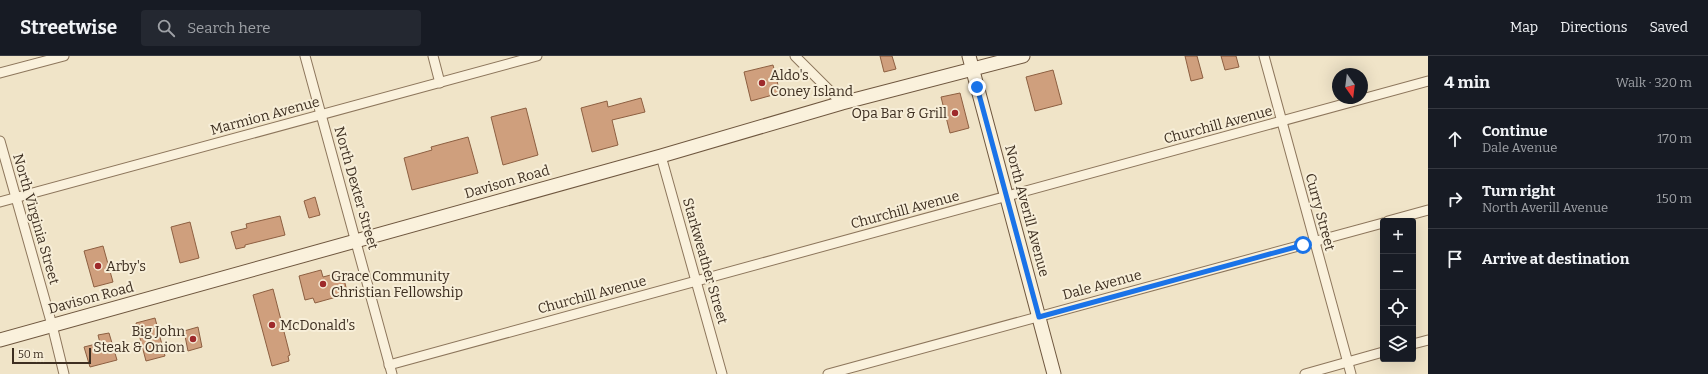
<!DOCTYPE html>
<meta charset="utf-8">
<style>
:root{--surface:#171b24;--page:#242831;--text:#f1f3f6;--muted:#9ea1a6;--line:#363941}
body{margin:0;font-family:Bitter,serif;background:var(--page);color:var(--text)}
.controls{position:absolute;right:12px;bottom:12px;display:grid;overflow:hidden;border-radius:4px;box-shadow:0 4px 16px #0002}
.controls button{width:36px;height:36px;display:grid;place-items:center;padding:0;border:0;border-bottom:1px solid var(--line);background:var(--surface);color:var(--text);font:20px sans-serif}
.compass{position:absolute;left:1332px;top:12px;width:36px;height:36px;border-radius:50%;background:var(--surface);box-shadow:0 4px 16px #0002;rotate:166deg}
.scale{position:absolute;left:12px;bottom:10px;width:79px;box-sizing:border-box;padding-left:4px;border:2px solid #3d2e20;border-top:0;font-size:11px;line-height:14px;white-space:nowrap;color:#3d2e20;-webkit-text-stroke:3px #f7eed8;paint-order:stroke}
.stop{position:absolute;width:12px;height:12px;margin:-9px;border:3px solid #1a73e8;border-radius:50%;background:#fff}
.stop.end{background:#1a73e8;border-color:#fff;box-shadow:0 1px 4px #0008}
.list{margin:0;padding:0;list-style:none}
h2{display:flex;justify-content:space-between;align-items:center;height:52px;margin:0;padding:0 16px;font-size:17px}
h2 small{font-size:13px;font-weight:400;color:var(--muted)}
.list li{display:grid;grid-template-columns:26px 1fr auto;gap:12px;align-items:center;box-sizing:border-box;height:60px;padding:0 16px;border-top:1px solid var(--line)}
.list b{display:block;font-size:15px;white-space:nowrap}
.list p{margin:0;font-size:13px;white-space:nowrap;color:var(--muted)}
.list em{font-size:13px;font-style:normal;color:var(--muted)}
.icon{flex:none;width:22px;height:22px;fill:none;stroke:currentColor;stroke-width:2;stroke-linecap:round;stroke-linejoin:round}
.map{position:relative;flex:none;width:1428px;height:318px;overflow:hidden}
header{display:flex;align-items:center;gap:24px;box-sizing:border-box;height:56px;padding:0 20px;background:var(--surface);border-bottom:1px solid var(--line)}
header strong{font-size:19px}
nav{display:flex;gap:22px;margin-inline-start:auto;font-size:14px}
.search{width:280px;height:36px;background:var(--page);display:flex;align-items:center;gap:10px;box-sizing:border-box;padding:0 14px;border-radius:4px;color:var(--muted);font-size:15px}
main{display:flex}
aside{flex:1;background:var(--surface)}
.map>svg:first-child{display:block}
.building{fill:#cf9f7d;stroke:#8d5f41}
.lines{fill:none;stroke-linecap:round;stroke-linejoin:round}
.street-casing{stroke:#8d765c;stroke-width:11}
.secondary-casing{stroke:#6f573f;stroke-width:15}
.street{stroke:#faf1dc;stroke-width:9}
.secondary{stroke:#faf1dc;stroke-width:13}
.route{stroke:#1a73e8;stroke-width:5}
.poi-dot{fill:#9e2a2b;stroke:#f7eed8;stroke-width:1.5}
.labels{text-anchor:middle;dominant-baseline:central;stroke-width:4;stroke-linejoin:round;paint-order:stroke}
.poi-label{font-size:14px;fill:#3d2e20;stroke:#f7eed8;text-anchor:start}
.street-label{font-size:14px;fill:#3d2e20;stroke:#f7eed8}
</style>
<header>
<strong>Streetwise</strong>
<div class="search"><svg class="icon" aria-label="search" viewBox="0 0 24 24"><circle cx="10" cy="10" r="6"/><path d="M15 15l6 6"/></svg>Search here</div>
<nav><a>Map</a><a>Directions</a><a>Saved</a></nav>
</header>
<main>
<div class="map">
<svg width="1428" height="318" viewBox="0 0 1428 318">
<rect width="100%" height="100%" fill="#f0e4c8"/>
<!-- building -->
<g class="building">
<polygon points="880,0 892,0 896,13 884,16"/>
<polygon points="1185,0 1197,0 1203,22 1191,25"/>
<polygon points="1221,0 1236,0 1239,11 1225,14"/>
<polygon points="773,9 780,37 751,45 744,16"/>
<polygon points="1053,14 1062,48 1035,55 1026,21"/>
<polygon points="960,37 969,72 950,77 941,41"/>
<polygon points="641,42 645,56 612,64 618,89 592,96 581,52 607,45 608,51"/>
<polygon points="526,52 538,99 503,109 491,61"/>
<polygon points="468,81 478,117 412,134 404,102 432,94 431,91"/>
<polygon points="315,141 320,159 309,162 304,145"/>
<polygon points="280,160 285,179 245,189 245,191 236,193 231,176 247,172 246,168"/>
<polygon points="190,166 199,202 180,207 171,171"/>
<polygon points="103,190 113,226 94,231 84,195"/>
<polygon points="321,214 323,221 342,216 347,235 339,237 340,240 315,247 313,242 305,244 299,220"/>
<polygon points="273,233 290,299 288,300 289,305 272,310 253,239"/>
<polygon points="155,262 165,300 146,305 136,267"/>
<polygon points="198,271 202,291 188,295 184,275"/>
<polygon points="109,277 117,304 90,311 84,291 100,287 98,279"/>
</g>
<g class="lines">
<!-- street casing -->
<g class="street-casing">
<g id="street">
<polyline points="305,0 392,318"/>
<polyline points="433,0 440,27"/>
<polyline points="795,0 842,47"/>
<polyline points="1264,0 1351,318"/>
<polyline points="0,17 64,0"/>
<polyline points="0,85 52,269 64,318"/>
<polyline points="661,100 722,318"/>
<polyline points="0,146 537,0"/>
<polyline points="1388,165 1428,154"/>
<polyline points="1413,288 1428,284"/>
<polyline points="389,309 1428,25"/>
<polyline points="828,318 1383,167"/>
<polyline points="1305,318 1383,296"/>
</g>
</g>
<!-- secondary casing -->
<g class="secondary-casing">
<g id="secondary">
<polyline points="969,0 1054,318"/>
<polyline points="0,284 661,100 842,47 1023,0"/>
</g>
</g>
<!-- street -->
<use href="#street" class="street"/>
<!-- secondary -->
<use href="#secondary" class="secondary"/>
</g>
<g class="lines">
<!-- route -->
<polyline class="route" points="977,31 1039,261 1303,189"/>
</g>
<!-- markers -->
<g class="poi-dot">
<circle cx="762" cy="27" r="4"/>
<circle cx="955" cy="57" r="4"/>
<circle cx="98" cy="210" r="4"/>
<circle cx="323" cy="228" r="4"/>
<circle cx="272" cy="269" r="4"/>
<circle cx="193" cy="283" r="4"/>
</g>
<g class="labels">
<!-- poi labels -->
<g class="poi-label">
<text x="770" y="19">Aldo's<tspan x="770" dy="16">Coney Island</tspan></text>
<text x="947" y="57" text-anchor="end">Opa Bar &amp; Grill</text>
<text x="106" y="210">Arby's</text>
<text x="331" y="220">Grace Community<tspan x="331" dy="16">Christian Fellowship</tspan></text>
<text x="280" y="269">McDonald's</text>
<text x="185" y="275" text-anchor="end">Big John<tspan x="185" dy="16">Steak &amp; Onion</tspan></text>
</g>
<!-- street labels -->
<g class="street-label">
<text transform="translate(265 60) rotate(-15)">Marmion Avenue</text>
<text transform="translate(1218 69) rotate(-15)">Churchill Avenue</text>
<text transform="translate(507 126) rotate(-16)">Davison Road</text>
<text transform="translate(356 132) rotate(74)">North Dexter Street</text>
<text transform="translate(905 154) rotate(-15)">Churchill Avenue</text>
<text transform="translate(1027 155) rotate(75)">North Averill Avenue</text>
<text transform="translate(1320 156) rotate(75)">Curry Street</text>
<text transform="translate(36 163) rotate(74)">North Virginia Street</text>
<text transform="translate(705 205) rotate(74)">Starkweather Street</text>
<text transform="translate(1102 229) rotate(-15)">Dale Avenue</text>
<text transform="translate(592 239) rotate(-15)">Churchill Avenue</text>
<text transform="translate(91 242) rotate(-15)">Davison Road</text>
</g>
</g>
</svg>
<div class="controls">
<button>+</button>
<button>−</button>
<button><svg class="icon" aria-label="locate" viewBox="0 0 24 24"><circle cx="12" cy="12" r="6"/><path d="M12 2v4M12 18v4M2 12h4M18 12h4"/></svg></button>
<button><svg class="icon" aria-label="layers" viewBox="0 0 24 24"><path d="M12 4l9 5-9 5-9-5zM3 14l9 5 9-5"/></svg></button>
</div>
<svg class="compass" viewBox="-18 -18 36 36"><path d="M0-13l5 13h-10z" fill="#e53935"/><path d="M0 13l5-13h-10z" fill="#9ea1a6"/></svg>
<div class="scale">50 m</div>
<div class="stop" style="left:1303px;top:189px"></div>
<div class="stop end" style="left:977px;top:31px"></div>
</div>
<aside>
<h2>4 min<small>Walk · 320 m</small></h2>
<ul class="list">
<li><svg class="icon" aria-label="ahead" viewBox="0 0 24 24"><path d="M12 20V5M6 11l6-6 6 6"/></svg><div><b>Continue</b><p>Dale Avenue</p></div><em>170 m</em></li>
<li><svg class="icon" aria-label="right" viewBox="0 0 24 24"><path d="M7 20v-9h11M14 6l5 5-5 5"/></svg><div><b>Turn right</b><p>North Averill Avenue</p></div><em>150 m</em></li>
<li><svg class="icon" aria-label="arrive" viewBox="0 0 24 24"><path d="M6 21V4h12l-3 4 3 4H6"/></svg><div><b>Arrive at destination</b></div></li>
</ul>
</aside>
</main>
